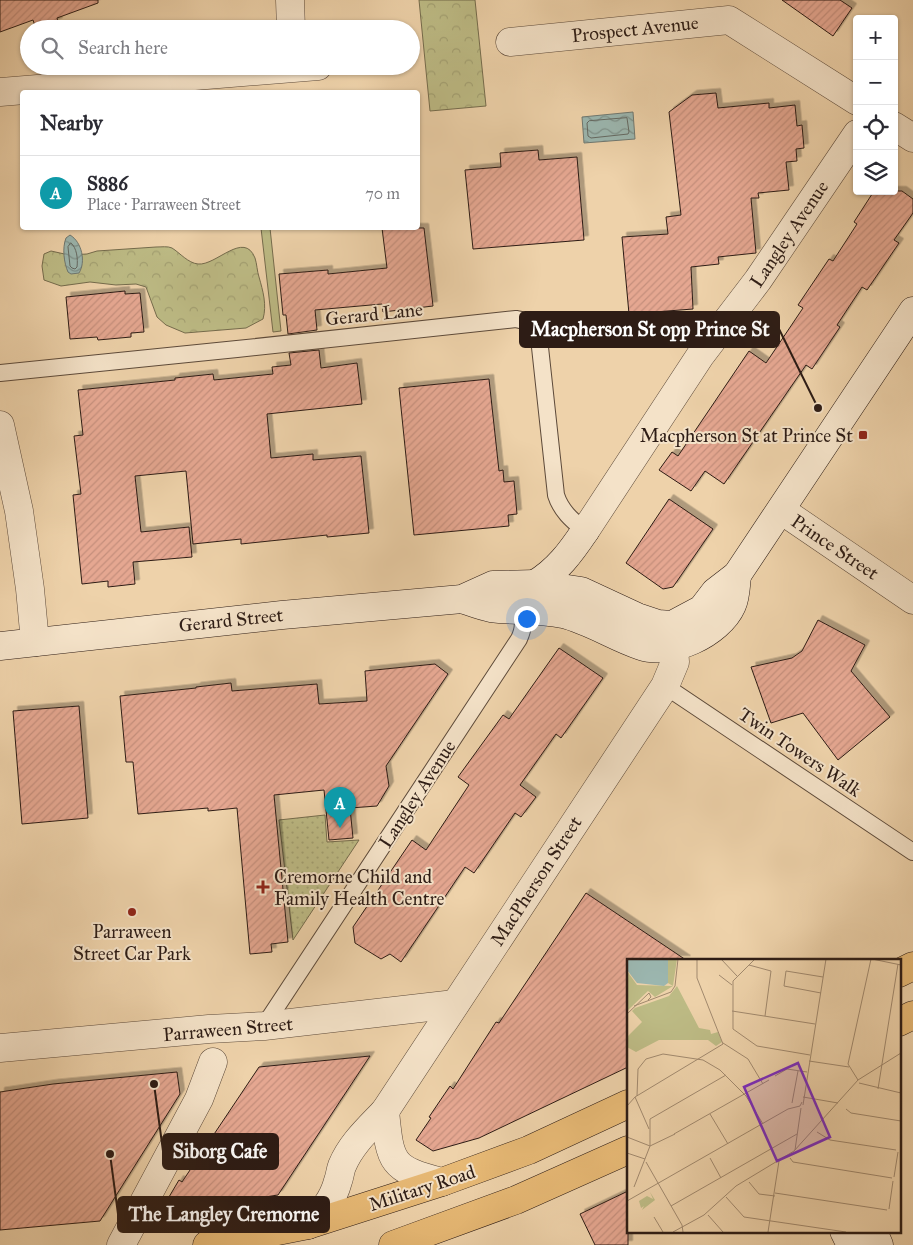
<!DOCTYPE html>
<meta charset="utf-8">
<style>
:root{--surface:#fff;--page:#f2f2f3;--text:#2b2b33;--muted:#7c7c81;--line:#e1e1e2;--accent:#111827}
body{margin:0;font-family:"IM FELL Great Primer",serif;background:var(--page);color:var(--text)}
.controls{position:absolute;right:15px;top:15px;display:grid;overflow:hidden;border-radius:5px;box-shadow:0 1px 4px #0004}
.controls button{width:45px;height:45px;display:grid;place-items:center;padding:0;border:0;border-bottom:1px solid var(--line);background:var(--surface);color:var(--text);font:25px sans-serif}
.you{position:absolute;left:526px;top:618px;width:18px;height:18px;margin:-12px;border:4px solid #fff;border-radius:50%;background:#1a73e8;box-shadow:0 0 0 8px #1a73e833}
.badge{display:grid;place-items:center;width:32px;height:32px;border-radius:50%;background:var(--accent);color:#fff;font-size:16px;font-weight:700}
.pin{position:absolute;translate:-50% -41px;filter:drop-shadow(0 1px 2px #0008)}
.pin::after{content:'';position:absolute;top:26px;width:18px;height:15px;background:inherit;clip-path:polygon(0 0,100% 0,50% 100%)}
.list{margin:0;padding:0;list-style:none}
h2{display:flex;justify-content:space-between;align-items:center;height:65px;margin:0;padding:0 20px;font-size:21px}
h2 small{font-size:16px;font-weight:400;color:var(--muted)}
.list li{display:grid;grid-template-columns:32px 1fr auto;gap:15px;align-items:center;box-sizing:border-box;height:75px;padding:0 20px;border-top:1px solid var(--line)}
.list b{display:block;font-size:19px;white-space:nowrap}
.list p{margin:0;font-size:16px;white-space:nowrap;color:var(--muted)}
.list em{font-size:16px;font-style:normal;color:var(--muted)}
.icon{flex:none;width:28px;height:28px;fill:none;stroke:currentColor;stroke-width:2;stroke-linecap:round;stroke-linejoin:round}
.map{position:relative;flex:none;width:913px;height:1245px;overflow:hidden}
.search{position:absolute;background:var(--surface);box-shadow:0 1px 4px #0004;left:20px;top:20px;width:400px;height:55px;display:flex;align-items:center;gap:12px;box-sizing:border-box;padding:0 18px;border-radius:28px;color:var(--muted);font-size:19px}
.panel{position:absolute;background:var(--surface);box-shadow:0 1px 4px #0004;left:20px;top:90px;width:400px;height:140px;border-radius:5px}
.map>svg:first-child{display:block}
.grass{fill:#bdbb85;stroke:#756c4d}
.forest{fill:url(#forest-crowns);stroke:#756c4d}
.park{fill:url(#park-dots);stroke:#756c4d}
.water{fill:url(#water-waves);stroke:#6f7871}
.lines{fill:none;stroke-linecap:round;stroke-linejoin:round}
.shore{stroke:#646962;stroke-width:1}
.building{fill:url(#building-hatch);stroke:#2d1c15;filter:url(#shadow)}
.lane-casing{stroke:#5d4a3a;stroke-width:18}
.street-casing{stroke:#5d4a3a;stroke-width:29}
.secondary-casing{stroke:#2d1c15;stroke-width:29}
.highway-casing{stroke:#2d1c15;stroke-width:29}
.lane{stroke:#f4e2c8;stroke-width:16}
.street{stroke:#f4e2c8;stroke-width:28}
.secondary{stroke:#f4e2c8;stroke-width:28}
.highway{stroke:#e7b975;stroke-width:28}
.poi-dot{fill:#8f2418;stroke:#f4e2c8;stroke-width:2}
.labels{text-anchor:middle;dominant-baseline:central;stroke-width:4;stroke-linejoin:round;paint-order:stroke}
.street-label{font-size:19px;fill:#2d1c15;stroke:#f4e2c8}
.poi-label{font-size:19px;fill:#2d1c15;stroke:#f4e2c8;text-anchor:end}
.inset-road{fill:none;stroke:#a1896e;stroke-width:1}
.view{fill:#7b2cbf;fill-opacity:0.15;stroke:#7b2cbf;stroke-width:2.5}
.inset-edge{fill:none;stroke:#2d1c15;stroke-width:2.5}
.leader{fill:none;stroke:#2d1c15;stroke-width:2}
.callout-dot{fill:#2d1c15;stroke:#f4e2c8;stroke-width:2}
.callout{fill:#2d1c15;stroke:#2d1c15;stroke-width:2}
.callout-label{font-size:20px;text-anchor:middle;font-weight:bold;fill:#fff}
</style>
<div class="map">
<svg width="913" height="1245" viewBox="0 0 913 1245">
<defs>
<pattern id="forest-crowns" width="20" height="18" patternUnits="userSpaceOnUse" patternTransform="scale(1.25)"><rect width="20" height="18" fill="#bdbb85"/><path d="M2 6a3 3 0 1 1 6 0M12 15a3 3 0 1 1 6 0" fill="none" stroke="#a3a072"/></pattern>
<pattern id="park-dots" width="8" height="8" patternUnits="userSpaceOnUse" patternTransform="scale(1.25)"><rect width="8" height="8" fill="#bdbb85"/><path d="M2 2h.1M6 6h.1" fill="none" stroke="#a3a072" stroke-width="1.8" stroke-linecap="round"/></pattern>
<pattern id="water-waves" width="16" height="10" patternUnits="userSpaceOnUse" patternTransform="scale(1.25)"><rect width="16" height="10" fill="#9bb6af"/><path d="M0 5q4-4 8 0t8 0" fill="none" stroke="#7f938d"/></pattern>
<pattern id="building-hatch" width="6" height="6" patternUnits="userSpaceOnUse" patternTransform="scale(1.25)"><rect width="6" height="6" fill="#e5a791"/><path d="M-1 1l2-2M0 6l6-6M5 7l2-2" fill="none" stroke="#c58f7c"/></pattern>
<filter id="shadow"><feDropShadow dx="4.5" dy="-4.5" stdDeviation="0" flood-color="#0004"/></filter>
</defs>
<rect width="100%" height="100%" fill="#eed2aa"/>
<filter id="stains"><feTurbulence type="fractalNoise" baseFrequency=".004" numOctaves="4"/><feColorMatrix values="0 0 0 0 .2 0 0 0 0 .09 0 0 0 0 .02 0 0 0 .5 -.17"/></filter>
<radialGradient id="worn" r=".72"><stop offset=".6" stop-color="#630" stop-opacity="0"/><stop offset="1" stop-color="#630" stop-opacity=".3"/></radialGradient>
<!-- grass -->
<polygon class="grass" points="261,228 270,228 281,331 273,332"/>
<!-- forest -->
<g class="forest">
<polygon points="419,0 475,0 486,106 430,111"/>
<path d="M156,247C161,247 168,246 172,248C180,253 188,263 198,264C216,266 244,230 255,258C257,264 257,271 259,277C263,291 267,305 263,319L246,328L185,333L166,325L157,317L146,287L136,284L116,285L90,282L61,286L44,280L42,266L44,254L51,251L69,255L87,254L97,251Z"/>
</g>
<!-- park -->
<polygon class="park" points="325,815 327,842 359,840 293,940 279,820"/>
<!-- water -->
<g class="water">
<polygon points="633,112 635,139 584,143 582,117"/>
<path d="M70,235C82,242 86,262 79,273L71,274L68,272C64,263 62,248 66,238Z"/>
</g>
<g class="lines">
<!-- shore -->
<g class="shore">
<polygon points="627,118 629,132 628,134 591,138 588,136 587,123 589,121"/>
<path d="M71,243C77,248 78,259 77,267L75,269L72,268L70,266L68,247Z"/>
</g>
</g>
<!-- building -->
<g class="building">
<polygon points="0,0 98,0 98,3 57,18 58,22 39,29 36,29 33,20 0,32"/>
<polygon points="782,0 840,0 852,8 833,36"/>
<polygon points="716,93 718,108 769,103 769,108 795,105 797,126 802,125 804,148 796,149 797,161 786,162 789,190 758,193 759,198 751,198 756,253 718,257 719,264 691,267 693,309 629,314 622,237 668,234 666,217 681,215 669,112 692,95"/>
<polygon points="538,150 539,160 577,157 584,240 473,249 465,170 501,167 500,153"/>
<polygon points="874,191 902,191 913,199 913,213 894,240 899,243 867,290 862,287 837,325 840,327 812,369 806,365 724,484 705,471 691,491 659,470 672,452 678,456 749,351 766,363 803,308 798,305 829,259 833,261 857,224 854,222"/>
<polygon points="382,228 424,228 433,306 383,312 382,304 315,310 317,330 288,334 286,315 283,315 279,274 328,270 328,274 387,268"/>
<polygon points="125,291 125,294 140,293 144,332 131,333 131,337 98,340 97,337 70,339 66,297"/>
<polygon points="319,350 321,368 357,363 362,404 267,414 271,458 313,454 313,460 361,456 369,533 327,537 327,535 241,544 241,539 193,544 186,471 135,476 141,532 189,527 192,557 133,562 135,584 108,587 108,581 82,584 73,495 81,494 74,436 83,435 78,390 175,380 175,378 213,374 214,380 273,374 272,367 291,365 289,353"/>
<polygon points="489,379 499,471 503,470 504,482 514,481 517,514 508,515 509,526 414,535 399,388"/>
<polygon points="669,499 713,529 673,587 663,589 626,563"/>
<polygon points="818,620 865,645 851,671 890,717 838,760 803,713 771,723 751,667 792,658 802,651"/>
<polygon points="559,648 603,678 561,738 556,734 520,785 536,797 521,817 515,813 474,873 465,867 401,962 390,954 381,959 355,943 353,927 412,840 426,850 469,785 458,777 503,715 509,719"/>
<polygon points="435,664 448,674 386,766 389,786 377,806 350,808 353,838 329,840 324,790 274,795 288,942 271,944 272,952 250,954 237,808 208,811 208,808 138,814 133,762 126,762 120,696 196,688 196,687 231,683 232,691 317,684 319,704 367,701 365,671"/>
<polygon points="79,706 88,818 22,824 13,711"/>
<polygon points="586,893 686,960 628,960 628,1067 479,1138 433,1151 416,1140 431,1118 429,1117 450,1086 453,1089 496,1022 499,1023"/>
<polygon points="370,1056 278,1195 181,1210 166,1202 179,1180 182,1182 259,1067"/>
<polygon points="177,1072 180,1094 100,1221 0,1230 0,1092 53,1084"/>
<polygon points="628,1191 628,1245 595,1245 580,1214"/>
</g>
<g class="lines">
<!-- lane casing -->
<g class="lane-casing">
<g id="lane">
<path d="M0,373L237,349L516,319C528,321 536,326 539,338L556,495C561,511 572,520 585,531"/>
<polyline points="665,686 913,852"/>
<path d="M264,1026L519,639C524,628 525,619 516,609"/>
</g>
</g>
<!-- street casing -->
<g class="street-casing">
<g id="street">
<polyline points="290,0 291,29"/>
<polyline points="510,42 729,20 857,101"/>
<polyline points="0,92 318,66"/>
<polyline points="894,126 913,138"/>
<polyline points="0,425 19,511 30,589 35,642"/>
<polyline points="781,510 913,600"/>
<polyline points="585,531 700,356 758,280 857,134"/>
<polyline points="0,1048 209,1029 264,1026 455,1004"/>
<path d="M385,1111C390,1163 391,1169 442,1182"/>
<path d="M308,1225C323,1212 333,1200 338,1181C340,1176 340,1171 342,1166C351,1144 369,1128 385,1111L665,686L675,662L674,647"/>
<polyline points="121,1245 199,1099 213,1062"/>
</g>
</g>
<!-- secondary casing -->
<g class="secondary-casing">
<g id="secondary">
<path d="M535,584C557,571 571,552 585,531"/>
<path d="M462,599C471,602 481,606 491,608C515,611 539,609 563,614C591,621 614,637 641,646C671,656 719,634 732,605C736,597 736,584 737,575"/>
<polyline points="0,646 282,615 462,599 493,585 535,584 581,591 637,617 658,624 672,625 702,609 715,592 737,575 913,311"/>
<polyline points="844,1231 851,1245"/>
<polyline points="873,1231 879,1245"/>
</g>
</g>
<!-- highway casing -->
<g class="highway-casing">
<g id="highway">
<polyline points="899,973 913,966"/>
<polyline points="899,1022 913,1015"/>
<polyline points="207,1245 308,1225 442,1182 529,1150 628,1104"/>
<polyline points="393,1245 516,1200 628,1150"/>
</g>
</g>
<!-- lane -->
<use href="#lane" class="lane"/>
<!-- street -->
<use href="#street" class="street"/>
<!-- secondary -->
<use href="#secondary" class="secondary"/>
<!-- highway -->
<use href="#highway" class="highway"/>
</g>
<!-- markers -->
<g class="poi-dot">
<rect x="858" y="430" width="10" height="10" rx="2.5"/>
<path d="M260.5 879.5h5v5h5v5h-5v5h-5v-5h-5v-5h5z"/>
<circle cx="132" cy="912" r="5"/>
</g>
<g class="labels">
<!-- street labels -->
<g class="street-label">
<text transform="translate(635 29) rotate(-6)">Prospect Avenue</text>
<text transform="translate(789 234) rotate(-56)">Langley Avenue</text>
<text transform="translate(374 314) rotate(-6)">Gerard Lane</text>
<text transform="translate(835 547) rotate(34)">Prince Street</text>
<text transform="translate(231 620) rotate(-6)">Gerard Street</text>
<text transform="translate(800 752) rotate(34)">Twin Towers Walk</text>
<text transform="translate(417 794) rotate(-57)">Langley Avenue</text>
<text transform="translate(536 881) rotate(-57)">MacPherson Street</text>
<text transform="translate(228 1029) rotate(-5)">Parraween Street</text>
<text transform="translate(422 1188) rotate(-18)">Military Road</text>
</g>
<!-- poi labels -->
<g class="poi-label">
<text x="853" y="435">Macpherson St at Prince St</text>
<text x="274" y="876" text-anchor="start">Cremorne Child and<tspan x="274" dy="22">Family Health Centre</tspan></text>
<text x="132" y="931" text-anchor="middle">Parraween<tspan x="132" dy="22">Street Car Park</tspan></text>
</g>
</g>
<!-- overview -->
<g transform="translate(627 959)">
<rect width="274" height="274" fill="#eed2aa"/>
<path d="M23,233L28,241L15,251L17,247L14,249L12,242L20,237L26,240Z" fill="#bdbb85"/>
<path d="M50,0L46,27L41,24V1Z" fill="#bdbb85"/>
<path d="M0,12L10,26L46,27L28,38L21,32L0,52ZM50,27L72,69L83,71L84,75L91,73L95,83L89,87L81,81H32L9,93L0,88V78L15,63L5,52L8,49L42,37Z" fill="#bdbb85"/>
<path d="M0,0H41V24L37,27L10,24L0,11Z" fill="#9bb6af"/>
<path class="inset-road" d="M94,0L110,17M128,0L106,22V70L130,87L183,96M245,0L274,6M122,6L144,12L138,57M92,16L105,26M194,34L157,27L159,12L196,18M7,47L44,33L48,27L51,0M105,52L188,65M0,55L22,34L24,38L21,41M96,84L121,100L136,125M182,102L222,108M148,117L160,110L180,113M231,121L221,105L244,0M232,124L274,134M251,130L271,5M10,137L11,110L19,100L36,95L76,101L93,111L119,137L136,165M8,138L22,170M176,138L211,144M165,144L171,112M176,146L199,0M0,147L8,138L96,85L70,19V0M219,150L224,154L274,162M83,155L101,185M190,173L203,181L269,191M47,175L142,121M0,178L23,187M23,187L48,175M168,191L174,149M0,194L18,200M83,199L94,219M163,199L166,203L265,219M19,203L55,266L56,273M267,218L271,193M122,223L132,235L148,237M7,228L23,187V160L99,116M148,234L260,251M99,238L117,258L219,273M0,242L161,150L173,147L175,143M44,247L170,175M262,250L266,222M81,256L96,273M27,258L36,273M46,273L77,256L109,227L167,192L231,121L274,94M141,273L152,202"/>
<path class="view" d="M171,104L203,178L150,202L117,128Z"/>
<rect width="274" height="274" class="inset-edge"/>
</g>
<!-- callouts -->
<path class="leader" d="M818 408L779 329M154 1084L163 1151M110 1154L118 1214"/>
<g class="callout-dot">
<circle cx="818" cy="408" r="5"/>
<circle cx="154" cy="1084" r="5"/>
<circle cx="110" cy="1154" r="5"/>
</g>
<g class="callout">
<rect x="520" y="312" width="259" height="35" rx="5"/>
<rect x="163" y="1134" width="115" height="35" rx="5"/>
<rect x="118" y="1197" width="211" height="35" rx="5"/>
</g>
<g class="callout-label">
<text x="650" y="336">Macpherson St opp Prince St</text>
<text x="220" y="1158">Siborg Cafe</text>
<text x="224" y="1221">The Langley Cremorne</text>
</g>
<rect width="100%" height="100%" filter="url(#stains)"/>
<rect width="100%" height="100%" fill="url(#worn)"/>
</svg>
<div class="controls">
<button>+</button>
<button>−</button>
<button><svg class="icon" aria-label="locate" viewBox="0 0 24 24"><circle cx="12" cy="12" r="6"/><path d="M12 2v4M12 18v4M2 12h4M18 12h4"/></svg></button>
<button><svg class="icon" aria-label="layers" viewBox="0 0 24 24"><path d="M12 4l9 5-9 5-9-5zM3 14l9 5 9-5"/></svg></button>
</div>
<div class="you"></div>
<div class="pin badge" style="left:340px;top:828px;background:#0f9aa8">A</div>
<div class="search"><svg class="icon" aria-label="search" viewBox="0 0 24 24"><circle cx="10" cy="10" r="6"/><path d="M15 15l6 6"/></svg>Search here</div>
<section class="panel">
<h2>Nearby<small></small></h2>
<ul class="list">
<li><span class="badge" style="background:#0f9aa8">A</span><div><b>S886</b><p>Place · Parraween Street</p></div><em>70 m</em></li>
</ul>
</section>
</div>
